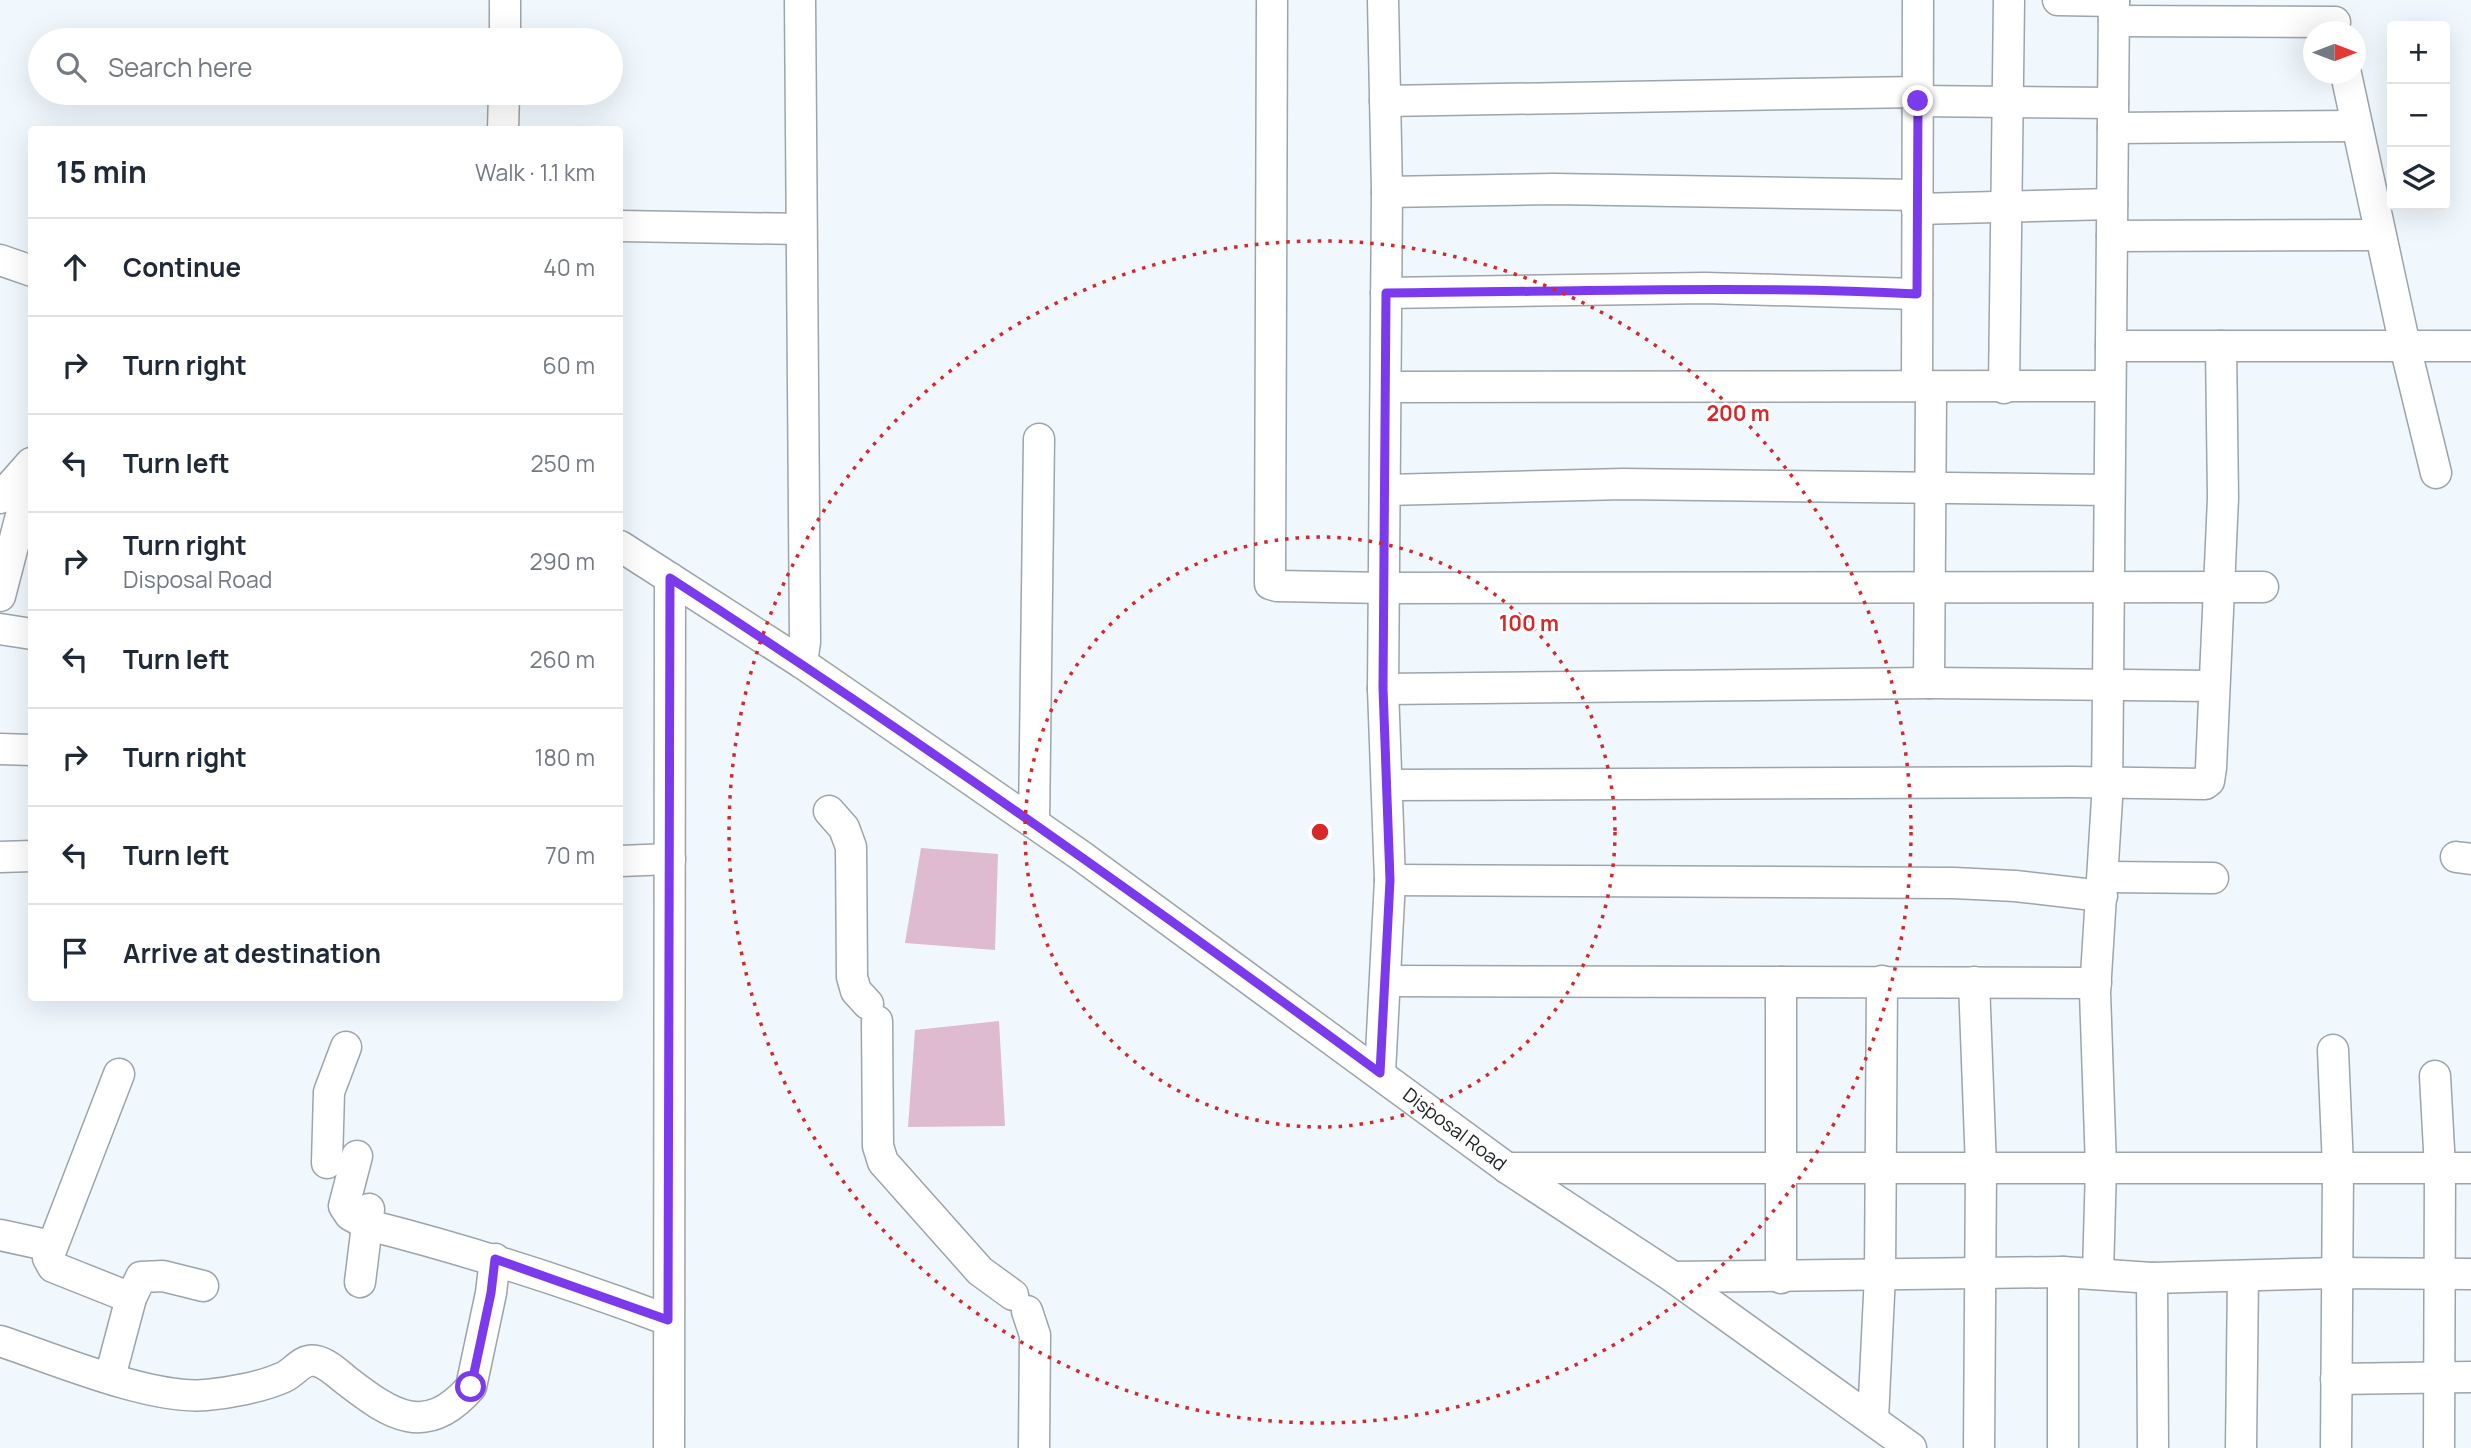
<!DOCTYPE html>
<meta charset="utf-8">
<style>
:root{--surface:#fff;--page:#f6f6f7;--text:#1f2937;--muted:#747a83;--line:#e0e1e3}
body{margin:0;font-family:Manrope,sans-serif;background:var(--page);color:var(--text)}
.controls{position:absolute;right:21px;top:21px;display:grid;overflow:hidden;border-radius:7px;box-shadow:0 7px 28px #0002}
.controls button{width:63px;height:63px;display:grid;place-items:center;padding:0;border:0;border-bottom:2px solid var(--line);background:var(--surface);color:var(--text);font:35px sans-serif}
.compass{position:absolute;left:2303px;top:21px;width:63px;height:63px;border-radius:50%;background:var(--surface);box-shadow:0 7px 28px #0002;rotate:90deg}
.stop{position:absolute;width:21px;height:21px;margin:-16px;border:5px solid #7c3aed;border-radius:50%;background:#fff}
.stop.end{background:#7c3aed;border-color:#fff;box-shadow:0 2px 7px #0008}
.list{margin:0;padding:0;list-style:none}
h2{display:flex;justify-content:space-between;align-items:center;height:91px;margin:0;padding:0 28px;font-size:30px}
h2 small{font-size:23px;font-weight:400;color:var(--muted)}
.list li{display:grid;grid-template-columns:46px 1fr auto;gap:21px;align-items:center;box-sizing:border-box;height:98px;padding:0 28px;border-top:2px solid var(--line)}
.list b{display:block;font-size:26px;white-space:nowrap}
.list p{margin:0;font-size:23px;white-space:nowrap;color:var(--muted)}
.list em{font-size:23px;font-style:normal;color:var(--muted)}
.icon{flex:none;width:38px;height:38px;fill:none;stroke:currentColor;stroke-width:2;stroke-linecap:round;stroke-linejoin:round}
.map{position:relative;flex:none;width:2471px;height:1448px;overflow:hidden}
.search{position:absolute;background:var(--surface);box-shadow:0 7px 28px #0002;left:28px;top:28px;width:595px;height:77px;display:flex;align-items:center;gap:18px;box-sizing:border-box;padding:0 24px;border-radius:38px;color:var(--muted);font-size:26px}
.panel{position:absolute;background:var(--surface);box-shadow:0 7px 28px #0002;left:28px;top:126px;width:595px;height:875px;border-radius:7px}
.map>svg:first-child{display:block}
.building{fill:#debbd1}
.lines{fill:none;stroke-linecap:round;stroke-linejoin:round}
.minor-casing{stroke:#9da4aa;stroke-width:33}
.minor{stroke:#fff;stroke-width:30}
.route{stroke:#7c3aed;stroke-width:9}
.ring{fill:none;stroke:#d62828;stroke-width:3.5;stroke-dasharray:3.5 7}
.labels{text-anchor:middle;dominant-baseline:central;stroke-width:5;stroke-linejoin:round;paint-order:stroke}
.street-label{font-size:19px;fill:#202325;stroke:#fff}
.centre{fill:#d62828;stroke:#fff;stroke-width:3.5}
.ring-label{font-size:21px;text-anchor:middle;font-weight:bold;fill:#d62828;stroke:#fff;stroke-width:5;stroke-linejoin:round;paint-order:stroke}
</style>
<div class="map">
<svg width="2471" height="1448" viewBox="0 0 2471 1448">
<rect width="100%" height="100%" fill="#f0f8fe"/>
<!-- building -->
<g class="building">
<polygon points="921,848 998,854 995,950 905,943"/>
<polygon points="999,1021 1005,1126 908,1127 915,1030"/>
</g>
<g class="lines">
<!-- minor casing -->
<g class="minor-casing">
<g id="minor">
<polyline points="800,0 805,642 802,663"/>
<polyline points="1272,0 1270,584 1277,586 1385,588 2263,587"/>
<polyline points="1918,0 1917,384 1926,388 1931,396 1929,683"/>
<polyline points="2058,0 2114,1"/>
<polyline points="2114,21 2335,22"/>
<polyline points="505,40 505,0"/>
<polyline points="2346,74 2405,346 2436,473"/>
<polyline points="1385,101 1918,92"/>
<polyline points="1918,101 2113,103"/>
<polyline points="2113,128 2357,126"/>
<polyline points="503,130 504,93"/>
<polyline points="1387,192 1554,189 1917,195"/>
<polyline points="1917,209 2112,204"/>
<polyline points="620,226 800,229"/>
<polyline points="2112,236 2380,235"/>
<polyline points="0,260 32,271"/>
<polyline points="1386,293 1705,288 1917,294"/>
<polyline points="2111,346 2471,346"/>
<polyline points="1386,387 2110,386"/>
<polyline points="2004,388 2009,0"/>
<polyline points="1386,490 1623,484 2109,490"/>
<polyline points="0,498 31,463"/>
<polyline points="620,546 802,663 1080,855 1507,1168 1673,1277 1911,1448"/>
<polyline points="0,596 32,473"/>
<polyline points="0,629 32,634"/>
<polyline points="1383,689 1929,683 2214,686"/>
<polyline points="0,749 32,750"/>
<polyline points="1387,785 2072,782 2205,784 2209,781 2211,768 2223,498 2221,346"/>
<polyline points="829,811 844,828 851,847 852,977 856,991 868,1004"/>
<polyline points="1034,823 1039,439"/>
<polyline points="0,857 32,856"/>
<polyline points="2456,857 2471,859"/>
<polyline points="620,861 670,859"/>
<polyline points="2104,877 2213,878"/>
<polyline points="1390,880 1954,883 2015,886 2102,896"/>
<polyline points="1386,981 2096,983"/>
<polyline points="1781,982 1781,1278"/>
<polyline points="1974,982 1981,1167 1979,1448"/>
<polyline points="877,1021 878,1146 883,1162 980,1271 1013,1295"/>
<polyline points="2333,1050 2338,1167 2336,1448"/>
<polyline points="1380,1073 1390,880 1383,689 1387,192 1383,0"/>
<polyline points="119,1074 48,1258 53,1267 131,1298"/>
<polyline points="2435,1076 2440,1168 2439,1448"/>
<path d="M357,1156L344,1206L350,1215L368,1225C471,1251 569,1283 668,1320"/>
<polyline points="327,1163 329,1092 346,1047"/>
<polyline points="1507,1168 2471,1168"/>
<polyline points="0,1235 51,1246"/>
<polyline points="2098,1273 2101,1167 2095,992 2107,799 2114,0"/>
<polyline points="1673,1277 2063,1272 2152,1278 2336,1273 2471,1274"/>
<polyline points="2152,1278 2153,1448"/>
<polyline points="360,1282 369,1209"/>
<polyline points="1027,1311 1035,1335 1034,1448"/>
<path d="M0,1341C55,1359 150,1400 206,1395C229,1393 262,1387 284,1377C295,1372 302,1358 316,1361C327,1363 338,1374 347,1381C391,1415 426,1439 471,1387L491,1293L495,1259"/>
<polyline points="110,1377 131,1298 141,1277 163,1276 203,1286"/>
<polyline points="2336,1379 2471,1377"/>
<polyline points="1873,1419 1880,1275 1882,981"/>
<polyline points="669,1448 670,578"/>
<polyline points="2063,1448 2063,1272"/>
<polyline points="2241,1448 2243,1276"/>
</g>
</g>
<!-- minor -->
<use href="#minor" class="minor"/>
</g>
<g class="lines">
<!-- route -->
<path class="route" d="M471,1387L491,1293L495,1259L668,1320L670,578C913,735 1148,902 1380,1073L1390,880L1383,688L1386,293C1563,292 1740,285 1917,294L1918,101"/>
</g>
<!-- distance rings -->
<g class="ring">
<circle cx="1320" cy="832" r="295"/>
<circle cx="1320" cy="832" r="591"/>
</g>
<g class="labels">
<!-- street labels -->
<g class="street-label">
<text transform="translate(1455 1129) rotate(37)">Disposal Road</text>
</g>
</g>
<circle cx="1320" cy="832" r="10" class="centre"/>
<g class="ring-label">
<text x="1738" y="421">200 m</text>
<text x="1529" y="631">100 m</text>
</g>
</svg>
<div class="controls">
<button>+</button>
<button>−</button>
<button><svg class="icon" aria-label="layers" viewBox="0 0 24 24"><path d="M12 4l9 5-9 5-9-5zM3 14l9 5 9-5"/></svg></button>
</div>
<svg class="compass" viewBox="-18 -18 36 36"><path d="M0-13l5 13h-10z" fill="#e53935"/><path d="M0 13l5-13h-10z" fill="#747a83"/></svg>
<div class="stop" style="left:471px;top:1387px"></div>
<div class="stop end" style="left:1918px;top:101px"></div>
<div class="search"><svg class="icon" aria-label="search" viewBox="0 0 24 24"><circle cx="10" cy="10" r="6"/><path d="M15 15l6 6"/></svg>Search here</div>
<section class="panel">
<h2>15 min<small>Walk · 1.1 km</small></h2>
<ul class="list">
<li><svg class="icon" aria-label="ahead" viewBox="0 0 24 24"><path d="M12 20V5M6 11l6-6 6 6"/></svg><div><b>Continue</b></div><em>40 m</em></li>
<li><svg class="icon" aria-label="right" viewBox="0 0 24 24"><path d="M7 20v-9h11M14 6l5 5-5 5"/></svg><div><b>Turn right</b></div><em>60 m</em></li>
<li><svg class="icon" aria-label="left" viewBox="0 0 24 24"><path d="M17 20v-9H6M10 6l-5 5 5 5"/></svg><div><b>Turn left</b></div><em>250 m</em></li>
<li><svg class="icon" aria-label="right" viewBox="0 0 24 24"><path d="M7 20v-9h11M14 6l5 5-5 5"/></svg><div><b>Turn right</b><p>Disposal Road</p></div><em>290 m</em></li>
<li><svg class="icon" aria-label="left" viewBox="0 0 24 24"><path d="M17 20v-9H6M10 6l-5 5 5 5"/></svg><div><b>Turn left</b></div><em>260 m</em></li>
<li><svg class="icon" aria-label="right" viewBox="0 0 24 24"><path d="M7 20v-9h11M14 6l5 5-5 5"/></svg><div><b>Turn right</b></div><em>180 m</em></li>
<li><svg class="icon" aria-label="left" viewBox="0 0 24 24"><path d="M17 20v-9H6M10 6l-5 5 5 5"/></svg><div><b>Turn left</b></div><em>70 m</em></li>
<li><svg class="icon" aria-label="arrive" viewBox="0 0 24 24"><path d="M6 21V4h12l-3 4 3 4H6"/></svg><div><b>Arrive at destination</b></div></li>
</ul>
</section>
</div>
